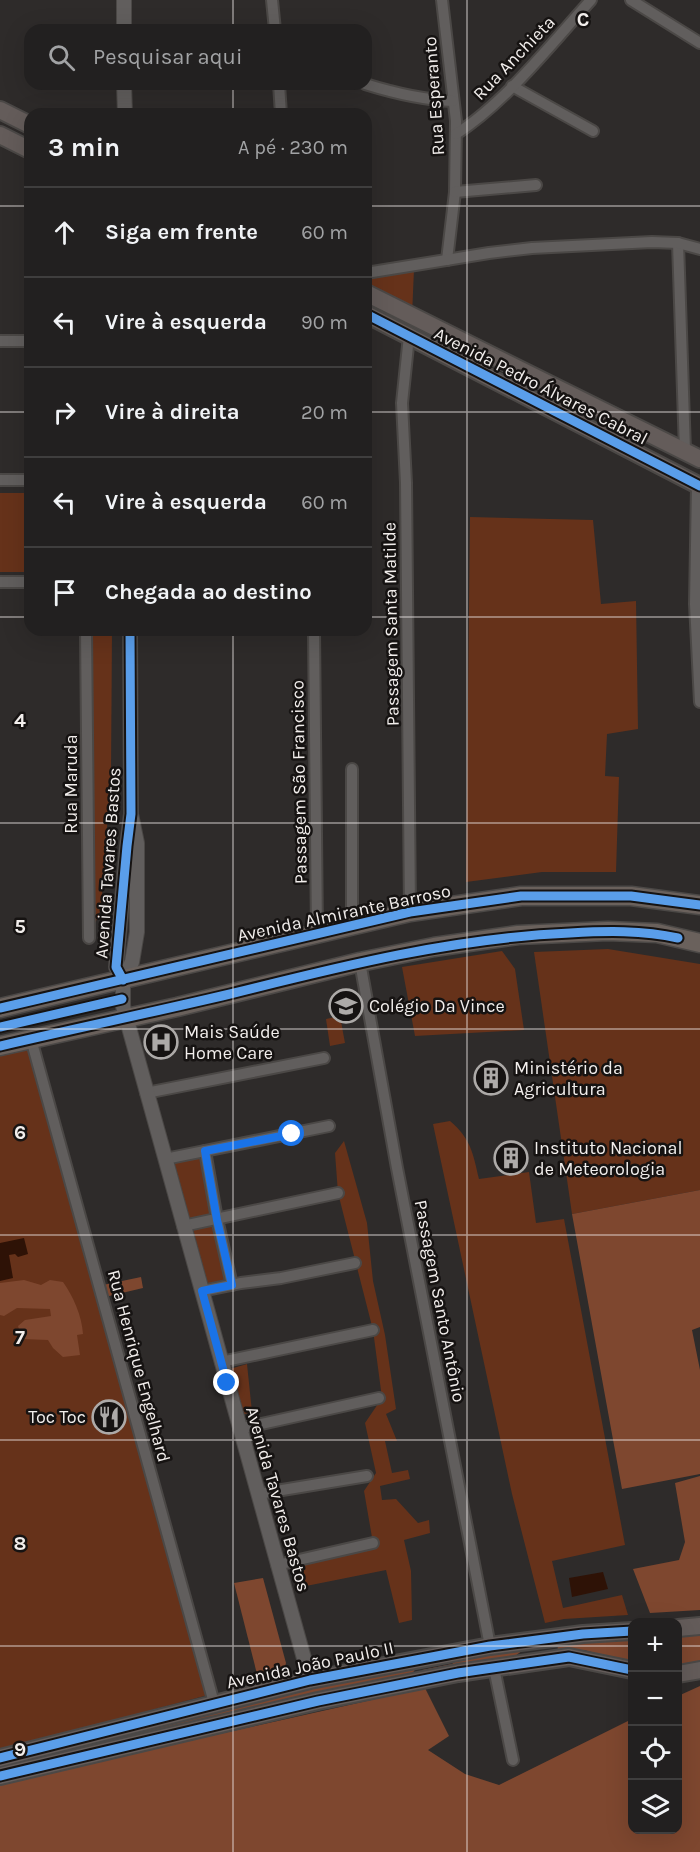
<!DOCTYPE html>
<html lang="pt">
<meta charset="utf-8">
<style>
:root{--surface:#222020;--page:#2a2829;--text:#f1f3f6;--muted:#a2a3a5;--line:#3f3e3e}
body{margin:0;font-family:Karla,sans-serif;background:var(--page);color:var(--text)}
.controls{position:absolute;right:18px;bottom:18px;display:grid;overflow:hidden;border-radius:12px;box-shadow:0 6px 24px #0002}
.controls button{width:54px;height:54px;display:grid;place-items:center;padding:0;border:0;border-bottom:2px solid var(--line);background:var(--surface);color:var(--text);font:30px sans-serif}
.stop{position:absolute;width:18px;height:18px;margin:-14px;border:4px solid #1a73e8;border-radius:50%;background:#fff}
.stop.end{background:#1a73e8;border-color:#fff;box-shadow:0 2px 6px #0008}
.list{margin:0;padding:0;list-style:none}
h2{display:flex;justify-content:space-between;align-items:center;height:78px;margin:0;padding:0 24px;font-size:26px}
h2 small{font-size:20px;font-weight:400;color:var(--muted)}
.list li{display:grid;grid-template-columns:39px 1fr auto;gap:18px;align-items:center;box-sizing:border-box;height:90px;padding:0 24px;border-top:2px solid var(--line)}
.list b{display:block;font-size:22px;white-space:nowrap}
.list em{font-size:20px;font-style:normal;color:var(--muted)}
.icon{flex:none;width:33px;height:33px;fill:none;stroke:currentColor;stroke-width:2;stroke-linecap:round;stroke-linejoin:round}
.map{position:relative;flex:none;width:700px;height:1852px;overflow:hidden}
.search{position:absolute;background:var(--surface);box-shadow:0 6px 24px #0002;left:24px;top:24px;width:348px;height:66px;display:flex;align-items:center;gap:15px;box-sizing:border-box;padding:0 21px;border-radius:18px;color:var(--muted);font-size:22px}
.panel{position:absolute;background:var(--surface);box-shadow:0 6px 24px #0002;left:24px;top:108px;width:348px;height:528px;border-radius:18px}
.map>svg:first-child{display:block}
.green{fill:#66321a}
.forest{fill:#7e472f}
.water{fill:#2e1206}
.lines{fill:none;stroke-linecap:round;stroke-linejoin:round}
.street-casing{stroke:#4b4846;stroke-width:14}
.secondary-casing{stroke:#4b4846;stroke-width:16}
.primary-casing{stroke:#4b4846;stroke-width:20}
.highway-casing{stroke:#4b4846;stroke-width:21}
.street{stroke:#615e5d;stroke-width:10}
.secondary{stroke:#615e5d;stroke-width:14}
.primary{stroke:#645c5a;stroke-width:16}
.highway{stroke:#6a615c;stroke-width:18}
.cycleway-casing{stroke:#161312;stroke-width:13}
.cycleway{stroke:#5a9eea;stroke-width:9}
.route{stroke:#1a73e8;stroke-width:8}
.grid{fill:none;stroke:#f2eeec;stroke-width:1.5;stroke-opacity:0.55}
.labels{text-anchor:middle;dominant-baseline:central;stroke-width:5;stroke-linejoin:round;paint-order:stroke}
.street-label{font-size:18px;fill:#f2eeec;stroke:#161312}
.poi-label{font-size:18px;fill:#f2eeec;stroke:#161312;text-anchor:start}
.grid-label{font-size:20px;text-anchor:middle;font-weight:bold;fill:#f2eeec;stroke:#161312;stroke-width:5;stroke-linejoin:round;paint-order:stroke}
</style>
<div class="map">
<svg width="700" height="1852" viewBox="0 0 700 1852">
<rect width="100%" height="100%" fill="#2e2b2a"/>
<!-- green -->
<g class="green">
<polygon points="414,269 412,316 366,293 366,274"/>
<rect x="0" y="493" width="30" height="79"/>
<polygon points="470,517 593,520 601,604 636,601 638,729 607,734 605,776 619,777 616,872 542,872 466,882"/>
<polygon points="93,630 112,630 111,773 101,909 90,935"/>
<polygon points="608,949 700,964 700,1190 572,1214 534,952"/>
<polygon points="502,951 515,969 524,1030 415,1036 402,967"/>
<polygon points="340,1016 345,1043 330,1046 326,1019"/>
<polygon points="30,1038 212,1694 0,1750 0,1044"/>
<path d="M450,1121C471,1139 473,1153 479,1179L529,1172L536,1223L564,1219L625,1545L552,1561L563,1608L622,1595L628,1615L564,1619L545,1623L512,1494L433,1124Z"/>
<polygon points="344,1141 367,1223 373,1281 385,1335 396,1409 386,1414 397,1441 385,1441 392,1473 408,1470 410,1479 380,1486 382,1500 396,1499 418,1523 429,1520 430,1533 404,1540 411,1571 412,1620 399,1623 386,1570 296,1588 290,1562 373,1543 364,1491 376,1473 365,1423 382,1398 373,1330 338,1193 335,1153"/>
<polygon points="202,1156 215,1215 187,1220 173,1162"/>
<polygon points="217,1224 228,1282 206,1285 193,1229"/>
<polygon points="247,1364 252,1412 241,1415 230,1369"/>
</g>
<!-- forest -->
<g class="forest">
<polygon points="700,1190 700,1327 692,1330 700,1370 700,1474 622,1489 572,1214"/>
<polygon points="141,1277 143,1288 105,1297 103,1285"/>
<path d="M24,1280L41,1285L50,1280L63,1282C73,1296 82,1316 83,1334L77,1335L80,1355L63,1357L53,1348L48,1340L22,1339L18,1326L25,1320L51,1316L50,1309L17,1308L4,1316L0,1315V1283Z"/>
<polygon points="700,1476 700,1610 650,1613 633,1569 679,1560 685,1542 675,1483"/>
<polygon points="263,1578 286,1663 284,1670 258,1678 234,1583"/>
<polygon points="678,1634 700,1634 700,1662 678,1668"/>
<polygon points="632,1637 632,1663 584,1650 558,1651 557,1641"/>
<polygon points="547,1647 523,1650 511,1659 422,1675 422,1670 452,1664 462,1656"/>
<polygon points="416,1668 412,1674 395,1676 0,1772 0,1766 39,1756 358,1677"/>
<polygon points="700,1686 700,1852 0,1852 0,1783 425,1688 449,1736 428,1750 465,1774 499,1785 632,1719 632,1830 678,1830 678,1696"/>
</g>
<!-- water -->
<g class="water">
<polygon points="24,1238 28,1254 18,1257 15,1254 9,1255 13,1278 0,1281 0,1243"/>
<polygon points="603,1572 608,1589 572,1597 569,1578"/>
</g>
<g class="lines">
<!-- street casing -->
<g class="street-casing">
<g id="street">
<polyline points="272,0 275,30"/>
<polyline points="442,0 456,121 455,192 447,260"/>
<polyline points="631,0 700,43"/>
<polyline points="279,84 281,114"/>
<path d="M365,84C394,93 422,100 453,101"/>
<polyline points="512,86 593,131"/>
<path d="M456,134C506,102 551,44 591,0"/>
<polyline points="455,192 536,185"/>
<polyline points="678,243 685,451"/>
<polyline points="366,273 489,253 532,248 652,242 678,243 700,249"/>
<polyline points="409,336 402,403 406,483 410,912"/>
<polyline points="0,341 30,341"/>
<polyline points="0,480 30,480"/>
<polyline points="697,485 695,604 700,702"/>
<polyline points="0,582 30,582"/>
<polyline points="86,630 89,938"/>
<polyline points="314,630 317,934"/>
<polyline points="352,769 352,926"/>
<polyline points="360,962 397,1168 490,1646"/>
<polyline points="31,1039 214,1703"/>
<polyline points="146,1093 324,1058"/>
<polyline points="205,1151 217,1219 232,1285"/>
<polyline points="165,1159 329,1126"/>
<polyline points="183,1226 338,1193"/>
<polyline points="202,1291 241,1283 281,1278 355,1263"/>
<polyline points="221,1362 373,1330"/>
<polyline points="239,1429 379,1398"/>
<polyline points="258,1494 367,1476"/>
<polyline points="277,1565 373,1543"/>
<polyline points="494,1668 513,1760"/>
</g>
</g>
<!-- secondary casing -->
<g class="secondary-casing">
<g id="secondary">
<polyline points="124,0 124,30"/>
<polyline points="124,84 125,114"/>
<polyline points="131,814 137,843 137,932 132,962 123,980 123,1006 310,1680"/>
<polyline points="123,980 116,967 127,846 131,814 130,630"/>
</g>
</g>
<!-- primary casing -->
<g class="primary-casing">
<g id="primary">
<polyline points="0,110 30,125"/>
<polyline points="0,135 30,150"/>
<polyline points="366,293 700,459"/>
<polyline points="366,314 700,486"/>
<polyline points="678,1628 700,1626"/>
<polyline points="678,1674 700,1670"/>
<polyline points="0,1758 310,1680 490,1646 583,1634 632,1631"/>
<polyline points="0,1776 318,1701 458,1673 569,1657 632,1670"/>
</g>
</g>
<!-- highway casing -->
<g class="highway-casing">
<g id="highway">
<polyline points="0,1008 410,912 521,896 631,896 700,905"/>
<polyline points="0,1046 177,1007 360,962 434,947 518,935 608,931 657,933 700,943"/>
</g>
</g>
<!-- street -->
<use href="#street" class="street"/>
<!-- secondary -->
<use href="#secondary" class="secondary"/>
<!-- primary -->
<use href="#primary" class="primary"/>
<!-- highway -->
<use href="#highway" class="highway"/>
<!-- cycleway casing -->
<g class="cycleway-casing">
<g id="cycleway">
<polyline points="366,314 700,486"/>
<polyline points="123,980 116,967 127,846 131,814 130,630"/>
<polyline points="0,1008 410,912 521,896 631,896 700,905"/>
<polyline points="0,1027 122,999"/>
<path d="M0,1046C77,1028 154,1012 230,994C342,966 454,938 570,933C606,931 642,930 678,938"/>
<polyline points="0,1758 310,1680 490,1646 583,1634 632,1631"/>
<polyline points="0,1776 318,1701 458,1673 569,1657 632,1670"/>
</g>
</g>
<!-- cycleway -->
<use href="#cycleway" class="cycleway"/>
</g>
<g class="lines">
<!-- route -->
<polyline class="route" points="227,1383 202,1291 232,1285 217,1220 205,1151 292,1134"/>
</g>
<!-- grid -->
<path class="grid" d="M233,0V30M467,0V1852M233,84V114M0,206H30M366,206H700M0,412H30M366,412H700M0,617H30M366,617H700M233,630V1852M0,823H700M0,1029H700M0,1235H700M0,1440H700M0,1646H632M678,1646H700"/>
<!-- icons -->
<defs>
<g id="school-ring" transform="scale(1.725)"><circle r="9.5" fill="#161312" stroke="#adaaa8" stroke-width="1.5"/><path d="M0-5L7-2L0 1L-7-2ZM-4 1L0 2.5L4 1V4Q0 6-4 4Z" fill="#adaaa8"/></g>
<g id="hospital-ring" transform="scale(1.725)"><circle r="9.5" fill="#161312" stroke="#adaaa8" stroke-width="1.5"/><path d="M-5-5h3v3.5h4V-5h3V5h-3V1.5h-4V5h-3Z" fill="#adaaa8"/></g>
<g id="building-ring" transform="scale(1.725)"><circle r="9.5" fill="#161312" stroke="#adaaa8" stroke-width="1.5"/><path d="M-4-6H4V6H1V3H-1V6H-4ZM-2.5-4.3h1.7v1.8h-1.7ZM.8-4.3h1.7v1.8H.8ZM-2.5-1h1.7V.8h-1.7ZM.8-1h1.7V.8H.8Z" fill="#adaaa8"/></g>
<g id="restaurant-ring" transform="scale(1.725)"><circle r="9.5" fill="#161312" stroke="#adaaa8" stroke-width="1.5"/><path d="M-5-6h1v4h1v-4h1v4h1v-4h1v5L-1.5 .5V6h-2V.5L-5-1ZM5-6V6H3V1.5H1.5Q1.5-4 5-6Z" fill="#adaaa8"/></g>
</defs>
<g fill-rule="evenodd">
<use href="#school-ring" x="346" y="1006"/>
<use href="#hospital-ring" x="161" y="1042"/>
<use href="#building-ring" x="491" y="1078"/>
<use href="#building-ring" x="511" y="1158"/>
<use href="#restaurant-ring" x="109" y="1417"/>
</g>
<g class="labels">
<!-- street labels -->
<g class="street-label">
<text transform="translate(514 58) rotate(-46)">Rua Anchieta</text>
<text transform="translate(434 96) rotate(-94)">Rua Esperanto</text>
<text transform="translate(541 386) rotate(27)">Avenida Pedro Álvares Cabral</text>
<text transform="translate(391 624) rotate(-91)">Passagem Santa Matilde</text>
<text transform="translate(299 782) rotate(-91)">Passagem São Francisco</text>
<text transform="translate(71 784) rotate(-90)">Rua Maruda</text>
<text transform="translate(108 863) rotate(-86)">Avenida Tavares Bastos</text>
<text transform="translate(344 913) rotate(-12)">Avenida Almirante Barroso</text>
<text transform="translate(440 1301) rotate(79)">Passagem Santo Antônio</text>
<text transform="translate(139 1366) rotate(75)">Rua Henrique Engelhard</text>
<text transform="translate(278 1499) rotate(74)">Avenida Tavares Bastos</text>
<text transform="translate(310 1665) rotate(-12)">Avenida João Paulo II</text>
</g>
<!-- poi labels -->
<g class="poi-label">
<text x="369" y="1006">Colégio Da Vince</text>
<text x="184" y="1032">Mais Saúde<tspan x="184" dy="21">Home Care</tspan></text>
<text x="514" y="1068">Ministério da<tspan x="514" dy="21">Agricultura</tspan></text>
<text x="534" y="1148">Instituto Nacional<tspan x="534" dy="21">de Meteorologia</tspan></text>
<text x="86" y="1417" text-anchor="end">Toc Toc</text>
</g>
</g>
<g class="grid-label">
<text x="583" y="26">C</text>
<text x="20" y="727">4</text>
<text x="20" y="933">5</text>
<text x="20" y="1139">6</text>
<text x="20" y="1344">7</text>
<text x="20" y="1550">8</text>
<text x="20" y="1756">9</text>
</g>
</svg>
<div class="controls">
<button>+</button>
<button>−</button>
<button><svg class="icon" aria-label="locate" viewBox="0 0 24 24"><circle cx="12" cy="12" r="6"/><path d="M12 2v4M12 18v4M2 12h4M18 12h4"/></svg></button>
<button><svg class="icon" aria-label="layers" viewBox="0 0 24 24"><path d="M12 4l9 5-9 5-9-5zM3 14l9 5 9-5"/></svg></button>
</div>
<div class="stop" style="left:292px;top:1134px"></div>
<div class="stop end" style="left:227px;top:1383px"></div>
<div class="search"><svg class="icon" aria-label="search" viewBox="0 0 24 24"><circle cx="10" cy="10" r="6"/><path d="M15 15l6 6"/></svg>Pesquisar aqui</div>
<section class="panel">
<h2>3 min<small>A pé · 230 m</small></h2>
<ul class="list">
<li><svg class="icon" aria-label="ahead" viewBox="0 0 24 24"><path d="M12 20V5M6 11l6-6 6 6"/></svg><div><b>Siga em frente</b></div><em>60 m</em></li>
<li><svg class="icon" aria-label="left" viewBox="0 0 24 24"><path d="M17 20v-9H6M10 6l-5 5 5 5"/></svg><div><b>Vire à esquerda</b></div><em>90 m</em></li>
<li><svg class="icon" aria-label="right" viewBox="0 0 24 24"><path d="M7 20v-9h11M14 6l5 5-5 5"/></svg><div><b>Vire à direita</b></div><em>20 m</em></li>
<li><svg class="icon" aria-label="left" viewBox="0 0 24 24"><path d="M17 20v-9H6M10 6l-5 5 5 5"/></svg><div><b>Vire à esquerda</b></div><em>60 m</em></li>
<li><svg class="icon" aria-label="arrive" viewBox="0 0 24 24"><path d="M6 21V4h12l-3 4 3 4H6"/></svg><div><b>Chegada ao destino</b></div></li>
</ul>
</section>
</div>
